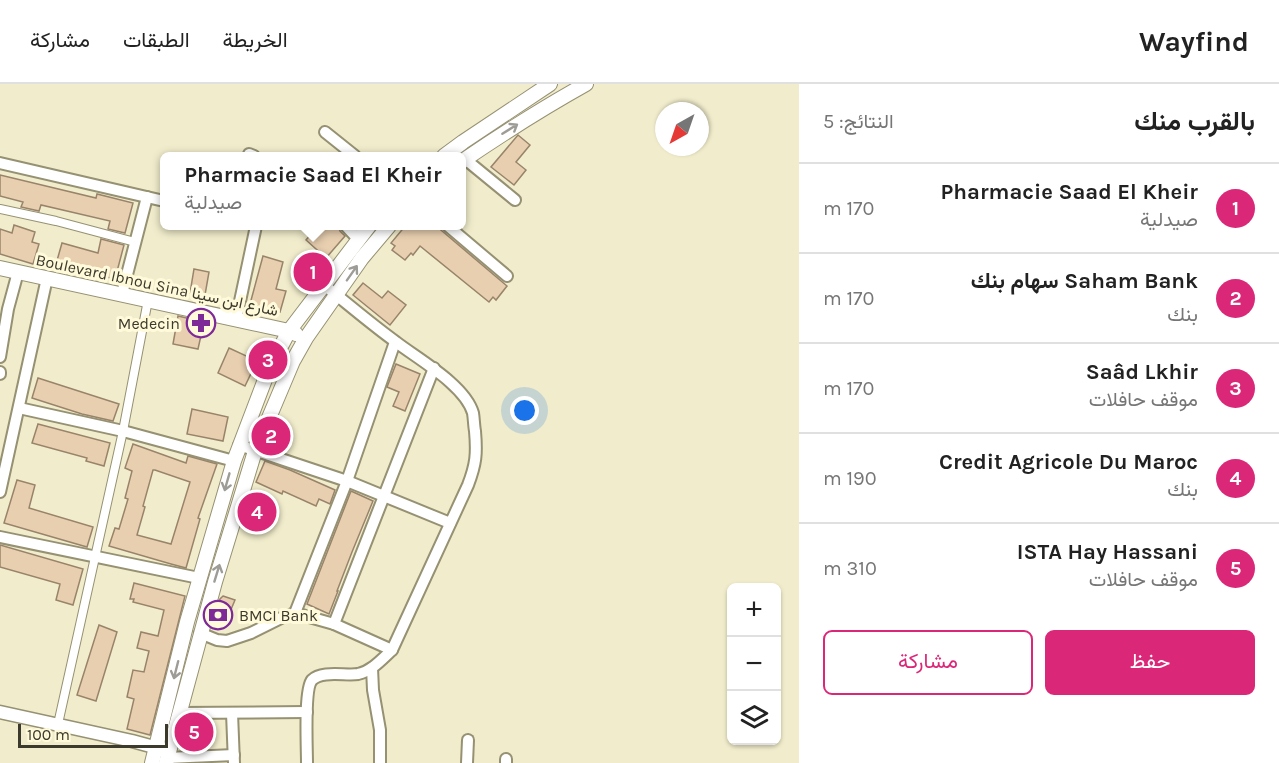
<!DOCTYPE html>
<html lang="ar">
<meta charset="utf-8">
<style>
:root{--surface:#fff;--page:#f2f2f2;--text:#222;--muted:#767676;--line:#e0e0e0;--accent:#db2777}
body{margin:0;font-family:Karla,Vazirmatn,sans-serif;background:var(--page);color:var(--text);direction:rtl}
.controls{position:absolute;right:18px;bottom:18px;display:grid;overflow:hidden;border-radius:9px;box-shadow:0 2px 4px #0004}
.controls button{width:54px;height:54px;display:grid;place-items:center;padding:0;border:0;border-bottom:2px solid var(--line);background:var(--surface);color:var(--text);font:30px sans-serif}
.compass{position:absolute;left:655px;top:18px;width:54px;height:54px;border-radius:50%;background:var(--surface);box-shadow:0 2px 4px #0004;rotate:220deg}
.scale{position:absolute;left:18px;bottom:15px;width:150px;box-sizing:border-box;padding-left:6px;border:3px solid #3c3a2d;border-top:0;font-size:16px;line-height:21px;white-space:nowrap;color:#3c3a2d;-webkit-text-stroke:4px #fffad9;paint-order:stroke}
.you{position:absolute;left:525px;top:327px;width:21px;height:21px;margin:-15px;border:4px solid #fff;border-radius:50%;background:#1a73e8;box-shadow:0 0 0 9px #1a73e833}
.badge{display:grid;place-items:center;width:39px;height:39px;border-radius:50%;background:var(--accent);color:#fff;font-size:20px;font-weight:700}
.pin{position:absolute;translate:-50% -50%;border:3px solid #fff;box-shadow:0 2px 6px #0006}
.popup{position:absolute;left:160px;top:68px;width:306px;height:78px;box-sizing:border-box;display:grid;place-content:center;border-radius:9px;background:var(--surface);filter:drop-shadow(0 2px 4px #0005);font-size:20px;white-space:nowrap;color:var(--muted)}
.popup b{font-size:22px;color:var(--text)}
.popup::after{content:'';position:absolute;left:50%;top:100%;margin-left:-12px;border:12px solid transparent;border-top-color:var(--surface)}
.list{margin:0;padding:0;list-style:none}
h2{display:flex;justify-content:space-between;align-items:center;height:78px;margin:0;padding:0 24px;font-size:26px}
h2 small{font-size:20px;font-weight:400;color:var(--muted)}
.list li{display:grid;grid-template-columns:39px 1fr auto;gap:18px;align-items:center;box-sizing:border-box;height:90px;padding:0 24px;border-top:2px solid var(--line)}
.list b{display:block;font-size:22px;white-space:nowrap}
.list p{margin:0;font-size:20px;white-space:nowrap;color:var(--muted)}
.list em{font-size:20px;font-style:normal;color:var(--muted)}
.actions{display:flex;gap:12px;padding:18px 24px}
.actions a{flex:1;padding:14px 0;border:2px solid var(--accent);border-radius:9px;text-align:center;font-size:21px;color:var(--accent)}
.actions .main{background:var(--accent);color:#fff}
.icon{flex:none;width:33px;height:33px;fill:none;stroke:currentColor;stroke-width:2;stroke-linecap:round;stroke-linejoin:round}
.map{position:relative;flex:none;width:799px;height:679px;overflow:hidden;direction:ltr}
header{display:flex;align-items:center;gap:36px;box-sizing:border-box;height:84px;padding:0 30px;background:var(--surface);border-bottom:2px solid var(--line)}
header strong{font-size:28px}
nav{display:flex;gap:33px;margin-inline-start:auto;font-size:21px}
main{display:flex}
aside{flex:1;background:var(--surface)}
.map>svg:first-child{display:block}
.building{fill:#e8cfb0;stroke:#99846b;stroke-width:1.5;fill-rule:evenodd}
.lines{fill:none;stroke-linecap:round;stroke-linejoin:round}
.pedestrian-casing{stroke:#959172;stroke-width:10}
.minor-casing{stroke:#959172;stroke-width:14}
.tertiary-casing{stroke:#959172;stroke-width:15}
.secondary-casing{stroke:#959172;stroke-width:16}
.pedestrian{stroke:#fff;stroke-width:8}
.minor{stroke:#fff;stroke-width:10}
.tertiary{stroke:#fff;stroke-width:12}
.secondary{stroke:#fff;stroke-width:14}
.oneway{stroke:#9e9c96}
.labels{text-anchor:middle;dominant-baseline:central;stroke-width:6;stroke-linejoin:round;paint-order:stroke}
.street-label{font-size:16px;fill:#3c3a2d;stroke:#fffad9}
.poi-label{font-size:16px;fill:#3c3a2d;stroke:#fffad9;text-anchor:end}
</style>
<header>
<strong>Wayfind</strong>
<nav><a>الخريطة</a><a>الطبقات</a><a>مشاركة</a></nav>
</header>
<main>
<aside>
<h2>بالقرب منك<small>النتائج: 5</small></h2>
<ul class="list">
<li><span class="badge">1</span><div><b>Pharmacie Saad El Kheir</b><p>صيدلية</p></div><em>170 m</em></li>
<li><span class="badge">2</span><div><b>Saham Bank سهام بنك</b><p>بنك</p></div><em>170 m</em></li>
<li><span class="badge">3</span><div><b>Saâd Lkhir</b><p>موقف حافلات</p></div><em>170 m</em></li>
<li><span class="badge">4</span><div><b>Credit Agricole Du Maroc</b><p>بنك</p></div><em>190 m</em></li>
<li><span class="badge">5</span><div><b>ISTA Hay Hassani</b><p>موقف حافلات</p></div><em>310 m</em></li>
</ul>
<div class="actions"><a class="main">حفظ</a><a>مشاركة</a></div>
</aside>
<div class="map">
<svg width="799" height="679" viewBox="0 0 799 679">
<rect width="100%" height="100%" fill="#f1edcc"/>
<!-- building -->
<g class="building">
<polygon points="518,51 530,61 516,78 526,86 514,101 491,83"/>
<polygon points="0,91 96,114 97,110 133,119 125,149 108,145 110,137 41,121 39,127 21,123 23,118 0,112"/>
<polygon points="14,141 35,148 32,158 39,160 33,180 0,170 0,145 12,149"/>
<polygon points="319,141 338,141 340,147 345,152 326,174 306,156"/>
<polygon points="406,141 435,141 507,202 496,216 493,213 489,218 420,162 413,171 411,169 405,176 392,166 395,162 391,159"/>
<polygon points="101,155 124,161 115,195 56,180 62,159 98,169"/>
<polygon points="263,172 283,178 276,205 286,207 280,228 250,220"/>
<polygon points="194,185 209,188 205,211 190,209"/>
<polygon points="363,199 382,214 388,207 406,221 390,241 353,211"/>
<polygon points="178,232 204,238 198,265 173,260"/>
<polygon points="229,264 257,277 245,302 218,289"/>
<polygon points="396,280 420,290 405,327 393,322 399,308 387,303"/>
<polygon points="38,294 119,320 113,337 82,330 32,314"/>
<polygon points="192,325 228,333 223,357 187,350"/>
<polygon points="38,340 110,359 104,382 86,377 87,374 32,359"/>
<polygon points="276,340 283,342 276,360 269,357"/>
<path d="M133,360L186,379L188,372L217,380L198,434L200,435L186,484L171,480L109,462L115,444L119,445L128,415L125,414L132,387L125,384ZM153,386H155L190,398L171,460L137,451L145,423L143,422Z"/>
<polygon points="265,377 290,386 335,406 330,420 319,415 316,422 283,407 282,410 256,398"/>
<polygon points="17,396 35,401 29,424 93,443 87,463 4,439"/>
<polygon points="351,407 373,417 352,468 337,507 338,507 329,530 307,520"/>
<polygon points="254,422 263,425 257,446 247,443"/>
<polygon points="0,461 83,485 73,521 56,516 60,500 0,483"/>
<polygon points="134,499 185,512 150,651 127,645 134,615 127,613 133,586 144,588 149,567 137,564 141,548 158,552 164,526 133,518 134,515 130,515"/>
<polygon points="223,512 235,516 224,542 218,539 215,533 220,515"/>
<polygon points="99,541 117,548 96,617 77,611"/>
</g>
<g class="lines">
<!-- pedestrian casing -->
<g class="pedestrian-casing">
<g id="pedestrian">
<polyline points="0,125 56,137 135,158"/>
<polyline points="58,640 123,347 148,216"/>
</g>
</g>
<!-- minor casing -->
<g class="minor-casing">
<g id="minor">
<polyline points="325,48 355,72"/>
<polyline points="249,70 254,72"/>
<polyline points="465,75 515,116"/>
<polyline points="0,79 164,117"/>
<polyline points="346,142 358,155"/>
<polyline points="448,142 507,192"/>
<polyline points="122,210 147,113"/>
<polyline points="236,236 256,142"/>
<polyline points="0,273 8,225 18,188"/>
<polyline points="0,288 0,290"/>
<polyline points="19,324 123,347 234,377"/>
<polyline points="239,361 347,397 450,439"/>
<polyline points="0,408 47,194"/>
<polyline points="0,453 199,494"/>
<polyline points="295,529 347,397 395,258"/>
<polyline points="334,540 434,284"/>
<path d="M200,549L217,556L227,557L251,549L281,534L295,529L334,540L392,566L468,401C476,380 477,370 475,347C474,342 474,335 473,329C465,301 418,275 396,258C371,240 348,220 324,201"/>
<polyline points="372,584 373,606 380,646 380,679"/>
<polyline points="179,629 307,628"/>
<polyline points="232,629 234,679"/>
<polyline points="167,674 234,671"/>
<path d="M307,679C307,664 304,605 312,596C322,586 346,592 358,590C372,587 382,575 392,566"/>
<polyline points="467,679 468,656"/>
<polyline points="506,679 506,675"/>
</g>
</g>
<!-- tertiary casing -->
<g class="tertiary-casing">
<polyline id="tertiary" points="0,628 132,657 165,666"/>
</g>
<!-- secondary casing -->
<g class="secondary-casing">
<g id="secondary">
<polyline points="444,72 463,58 550,0"/>
<path d="M461,78C502,50 543,24 586,0"/>
<polyline points="0,184 289,247 296,250"/>
<polyline points="152,679 187,538 234,377 269,285 289,247 369,142"/>
<polyline points="166,679 215,498 255,367 293,277 306,254 362,174 389,142"/>
</g>
</g>
<!-- pedestrian -->
<use href="#pedestrian" class="pedestrian"/>
<!-- minor -->
<use href="#minor" class="minor"/>
<!-- tertiary -->
<use href="#tertiary" class="tertiary"/>
<!-- secondary -->
<use href="#secondary" class="secondary"/>
</g>
<!-- one-way arrows -->
<defs><path id="oneway-shaft" d="M-6 0H5M1.5-3L5.5 0L1.5 3" fill="none" stroke-width="1.6" stroke-linecap="round" stroke-linejoin="round" transform="scale(1.5)"/></defs>
<g class="oneway">
<use href="#oneway-shaft" transform="translate(510 45) rotate(-32)"/>
<use href="#oneway-shaft" transform="translate(352 189) rotate(-55)"/>
<use href="#oneway-shaft" transform="translate(227 398) rotate(106)"/>
<use href="#oneway-shaft" transform="translate(217 489) rotate(-73)"/>
<use href="#oneway-shaft" transform="translate(176 586) rotate(104)"/>
</g>
<!-- icons -->
<defs>
<g id="pharmacy-ring" transform="scale(1.5)"><circle r="9.5" fill="#fffad9" stroke="#7e2998" stroke-width="1.5"/><path d="M-2-6h4v4h4v4h-4v4h-4v-4h-4v-4h4Z" fill="#7e2998"/></g>
<g id="bank-ring" transform="scale(1.5)"><circle r="9.5" fill="#fffad9" stroke="#7e2998" stroke-width="1.5"/><path d="M-6-4H6V4H-6ZM0-2.3a2.3 2.3 0 1 0 0 4.6a2.3 2.3 0 1 0 0-4.6Z" fill="#7e2998"/></g>
</defs>
<g fill-rule="evenodd">
<use href="#pharmacy-ring" x="201" y="239"/>
<use href="#bank-ring" x="218" y="531"/>
</g>
<g class="labels">
<!-- street labels -->
<g class="street-label">
<text transform="translate(157 201) rotate(12)">Boulevard Ibnou Sina شارع ابن سينا</text>
</g>
<!-- poi labels -->
<g class="poi-label">
<text x="180" y="239">Medecin</text>
<text x="239" y="531" text-anchor="start">BMCI Bank</text>
</g>
</g>
</svg>
<div class="controls">
<button>+</button>
<button>−</button>
<button><svg class="icon" aria-label="layers" viewBox="0 0 24 24"><path d="M12 4l9 5-9 5-9-5zM3 14l9 5 9-5"/></svg></button>
</div>
<svg class="compass" viewBox="-18 -18 36 36"><path d="M0-13l5 13h-10z" fill="#e53935"/><path d="M0 13l5-13h-10z" fill="#767676"/></svg>
<div class="scale">100 m</div>
<div class="you"></div>
<div class="pin badge" style="left:313px;top:188px">1</div>
<div class="popup"><b>Pharmacie Saad El Kheir</b>صيدلية</div>
<div class="pin badge" style="left:271px;top:352px">2</div>
<div class="pin badge" style="left:268px;top:276px">3</div>
<div class="pin badge" style="left:257px;top:428px">4</div>
<div class="pin badge" style="left:194px;top:648px">5</div>
</div>
</main>
